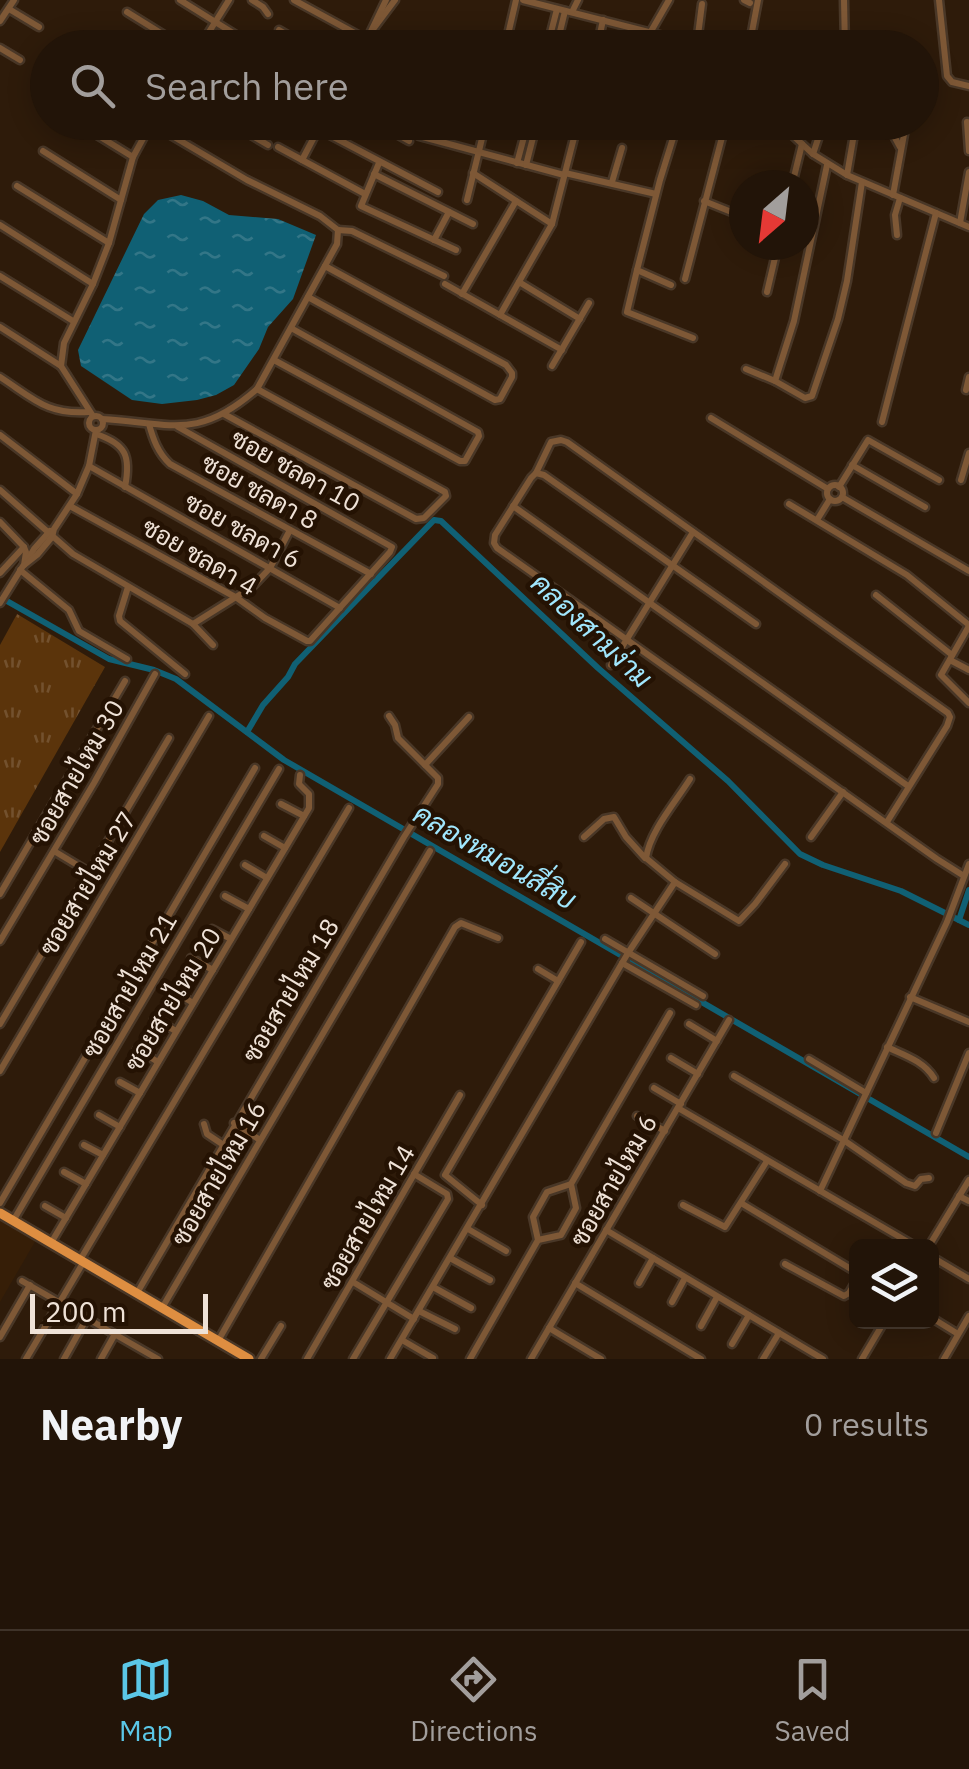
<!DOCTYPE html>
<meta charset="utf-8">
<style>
:root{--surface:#221408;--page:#2e2116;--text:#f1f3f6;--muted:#a29e9c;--line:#3f3329;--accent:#5bc7e7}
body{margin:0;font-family:"IBM Plex Sans",Sarabun,sans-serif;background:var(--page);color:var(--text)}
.controls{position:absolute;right:30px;bottom:30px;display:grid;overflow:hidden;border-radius:15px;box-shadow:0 5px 25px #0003}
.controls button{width:90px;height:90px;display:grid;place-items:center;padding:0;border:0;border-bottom:2px solid var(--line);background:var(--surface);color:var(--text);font:50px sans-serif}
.compass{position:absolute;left:729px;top:170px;width:90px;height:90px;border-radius:50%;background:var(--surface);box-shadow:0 5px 25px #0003;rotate:208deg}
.scale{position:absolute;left:30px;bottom:25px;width:178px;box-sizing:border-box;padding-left:10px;border:5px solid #efe2d7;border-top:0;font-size:28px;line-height:35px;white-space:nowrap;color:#efe2d7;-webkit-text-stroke:8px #241203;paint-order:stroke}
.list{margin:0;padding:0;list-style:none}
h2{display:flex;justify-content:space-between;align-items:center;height:130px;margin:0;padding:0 40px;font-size:42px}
h2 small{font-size:32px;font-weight:400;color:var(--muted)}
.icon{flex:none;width:55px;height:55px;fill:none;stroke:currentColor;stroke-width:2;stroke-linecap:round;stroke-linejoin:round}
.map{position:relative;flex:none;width:969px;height:1359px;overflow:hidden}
.search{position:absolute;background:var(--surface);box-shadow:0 5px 25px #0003;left:30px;right:30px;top:30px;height:110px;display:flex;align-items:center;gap:25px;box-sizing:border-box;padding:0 35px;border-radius:55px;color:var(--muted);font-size:38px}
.sheet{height:270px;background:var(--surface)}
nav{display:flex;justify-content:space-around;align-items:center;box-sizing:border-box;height:140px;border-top:2px solid var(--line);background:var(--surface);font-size:28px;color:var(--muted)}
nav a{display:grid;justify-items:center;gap:5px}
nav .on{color:var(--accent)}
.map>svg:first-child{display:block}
.built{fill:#361e07}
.grass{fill:url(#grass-tufts)}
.water{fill:url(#water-ripples)}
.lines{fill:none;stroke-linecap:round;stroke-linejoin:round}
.canal{stroke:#106074;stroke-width:6}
.minor-casing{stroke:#493727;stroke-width:11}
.major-casing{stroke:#493727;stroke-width:14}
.minor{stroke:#7e5836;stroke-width:6}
.major{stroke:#de8e41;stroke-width:9}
.labels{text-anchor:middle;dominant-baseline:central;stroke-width:9;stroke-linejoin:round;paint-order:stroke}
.street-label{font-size:25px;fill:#efe2d7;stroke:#241203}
.water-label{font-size:28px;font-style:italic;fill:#a1e7fe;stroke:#241203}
</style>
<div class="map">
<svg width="969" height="1359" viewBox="0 0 969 1359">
<defs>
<pattern id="grass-tufts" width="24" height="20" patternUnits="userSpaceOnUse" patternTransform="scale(2.5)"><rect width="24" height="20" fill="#5b340b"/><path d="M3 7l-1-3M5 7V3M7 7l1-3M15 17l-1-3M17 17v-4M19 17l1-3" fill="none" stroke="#73512e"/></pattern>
<pattern id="water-ripples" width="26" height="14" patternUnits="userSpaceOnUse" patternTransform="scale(2.5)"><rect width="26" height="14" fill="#106074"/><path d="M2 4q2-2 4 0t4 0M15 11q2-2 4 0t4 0" fill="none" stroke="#337687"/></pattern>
</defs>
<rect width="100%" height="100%" fill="#2e1b0a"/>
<!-- built -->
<polygon class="built" points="0,1220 36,1240 0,1302"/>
<!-- grass -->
<polygon class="grass" points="17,614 105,667 0,852 0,645"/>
<!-- water -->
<polygon class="water" points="181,195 203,201 229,215 278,219 316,235 293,299 268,327 259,349 234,385 216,395 197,400 162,404 132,400 81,366 78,350 144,214 158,200"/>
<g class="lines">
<!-- canal -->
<g class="canal">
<polyline points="0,597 109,659 154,670 176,679 284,760 969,1157"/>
<polyline points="247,732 263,705 288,677 295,664 434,520 441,521 598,668 728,781 800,854 823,865 901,891 959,920"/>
<polyline points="969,890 959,920 969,925"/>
</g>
<!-- minor casing -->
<g class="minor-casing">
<g id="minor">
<polyline points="180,0 257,48"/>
<polyline points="252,0 263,7 268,14"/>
<polyline points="294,0 382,48"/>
<polyline points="523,0 672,38 691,48"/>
<polyline points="744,0 750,3"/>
<polyline points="844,0 845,48"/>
<polyline points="939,0 947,76 952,82 969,86"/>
<polyline points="9,9 39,27"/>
<polyline points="127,12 185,48"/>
<polyline points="572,12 578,0"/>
<polyline points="0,21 14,0"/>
<polyline points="374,28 395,0"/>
<polyline points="279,30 310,48"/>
<polyline points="650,33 669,0"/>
<polyline points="751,37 806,48"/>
<polyline points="697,43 702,4"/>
<polyline points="106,45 110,48"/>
<polyline points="690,46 697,43 729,48"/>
<polyline points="0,48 20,60"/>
<polyline points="199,48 229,0"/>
<polyline points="363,48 386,0"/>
<polyline points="505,48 516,0"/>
<polyline points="547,48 557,9"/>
<polyline points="556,48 565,11"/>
<polyline points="597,48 603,20"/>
<polyline points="745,48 751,37 758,0"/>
<polyline points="76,122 133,157"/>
<polyline points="229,122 268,145"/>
<polyline points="305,122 438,192"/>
<polyline points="375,122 409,141"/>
<polyline points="778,122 813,154 847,175 969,227"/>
<polyline points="892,122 894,136 900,147"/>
<polyline points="967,122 969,151"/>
<polyline points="152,124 247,180 320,216 338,230"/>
<polyline points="419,136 564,175"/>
<polyline points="278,147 365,194"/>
<polyline points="43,151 121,200"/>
<polyline points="813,154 822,127"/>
<polyline points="302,160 322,122"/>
<polyline points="379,163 361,206 456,250"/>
<polyline points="517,163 528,122"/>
<polyline points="526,165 537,122"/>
<polyline points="473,173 552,224"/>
<polyline points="565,173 656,194"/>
<polyline points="374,174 473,224"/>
<polyline points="847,175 854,134 852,122"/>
<polyline points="612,182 622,148"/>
<polyline points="792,185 802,144"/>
<polyline points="17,186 109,243"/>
<polyline points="893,195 905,129"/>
<polyline points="467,200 486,122"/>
<polyline points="704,201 734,213 744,207"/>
<polyline points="960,223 969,172"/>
<polyline points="0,225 93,284"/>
<polyline points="338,230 352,231 444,276"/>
<polyline points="897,235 895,215 900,198"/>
<polyline points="434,240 449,212"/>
<polyline points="637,270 627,312 693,338"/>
<polyline points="0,276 73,321"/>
<polyline points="685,279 726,122"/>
<polyline points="519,282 580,319"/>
<polyline points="445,284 562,350"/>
<polyline points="671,285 637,270 660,180 678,122"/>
<polyline points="767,292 778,245"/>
<polyline points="462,294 516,201"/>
<polyline points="308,297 495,400 500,399 512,377 512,373 506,365 325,266"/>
<polyline points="500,315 552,224 578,122"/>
<polyline points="0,327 61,366"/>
<polyline points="274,360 460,461 465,461 479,436 478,432 291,328"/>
<polyline points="552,366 589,303"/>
<polyline points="746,369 775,381 805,398 812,396 838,319 847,281 862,182"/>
<path d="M0,377C34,399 47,415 89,412"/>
<polyline points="775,381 794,321 827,165"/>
<polyline points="966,390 969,377"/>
<polyline points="224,414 416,519 424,518 446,496 445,492 257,389"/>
<circle cx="96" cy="423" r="7"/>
<polyline points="93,416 61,366 64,343 93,284 109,243 133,157 152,122"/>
<polyline points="711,418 828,489"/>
<path d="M102,419C171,423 198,441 257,389L337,244L338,230"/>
<polyline points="882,422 936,213"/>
<path d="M149,424C153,439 158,453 170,464L371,574"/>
<path d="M96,434C126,444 131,456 125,487"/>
<polyline points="0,435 77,494"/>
<polyline points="852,465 925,507"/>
<polyline points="89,466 340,608"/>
<polyline points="536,473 544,475 756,624"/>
<polyline points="961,480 969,453"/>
<circle cx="835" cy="493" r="8"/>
<polyline points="839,487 868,440 939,480"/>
<polyline points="0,490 73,554 193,624 213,645"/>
<polyline points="842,497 969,571"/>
<polyline points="789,504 907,575 969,625"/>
<polyline points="70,506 237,598 265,618 307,641 310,641 390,552 392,547 178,427"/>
<polyline points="513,506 908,786"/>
<polyline points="817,520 830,499"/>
<polyline points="0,522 24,547 26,552 24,565"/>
<polyline points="27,561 34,549 50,531"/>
<polyline points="20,570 69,610 79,631 127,659"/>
<polyline points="0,573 24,547"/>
<polyline points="128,587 119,616 120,621 185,674"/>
<polyline points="876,595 952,655"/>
<polyline points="0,603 23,566 37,555 52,537 54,529 77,494 89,466 96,430"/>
<polyline points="193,624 252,587 270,568 290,530"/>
<polyline points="969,626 941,675 969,703"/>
<polyline points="950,660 969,670"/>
<polyline points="611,665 693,532"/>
<polyline points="425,765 469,717"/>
<path d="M690,779C675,803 650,831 646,858L675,882L739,921L755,904L785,864"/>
<polyline points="281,804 304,816"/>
<polyline points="887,822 947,726 950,717 948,713 567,442 561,440 551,442 536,473 531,478 495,535 494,543 497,548 937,859 964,876"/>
<polyline points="264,836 285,848"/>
<polyline points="584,837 604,819 614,817 626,837 645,858"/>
<polyline points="811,837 843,792"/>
<polyline points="54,851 89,872"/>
<polyline points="245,865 267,878"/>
<polyline points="0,894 125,681"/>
<polyline points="225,896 249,909"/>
<polyline points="631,898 715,954"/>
<polyline points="212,929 231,939"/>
<polyline points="605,939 703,996"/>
<polyline points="0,941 94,783 155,674"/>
<polyline points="191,958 213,970"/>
<polyline points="622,963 696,1005"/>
<polyline points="538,969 558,981"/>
<polyline points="172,990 193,1003"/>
<polyline points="910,997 969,1022"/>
<polyline points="154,1019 176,1031"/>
<polyline points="0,1024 169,738"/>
<polyline points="689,1024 717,1041"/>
<path d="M887,1047C904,1055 924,1061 934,1078"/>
<polyline points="137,1049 158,1062"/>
<polyline points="671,1058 698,1074"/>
<polyline points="809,1059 866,1093"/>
<polyline points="0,1071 209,716"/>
<polyline points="734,1076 845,1141 906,1183 915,1186 921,1179 929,1178"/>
<polyline points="120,1082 140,1093"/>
<polyline points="654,1088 681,1104"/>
<polyline points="678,1108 915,1246"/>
<polyline points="99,1115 120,1127"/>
<polyline points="637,1116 665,1131"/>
<polyline points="234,1123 260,1140"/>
<polyline points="204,1124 207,1134 222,1144"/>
<polyline points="936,1133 969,1053"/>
<polyline points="84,1145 103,1155"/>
<polyline points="64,1172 86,1184"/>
<polyline points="820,1191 947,922 969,864"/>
<polyline points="959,1196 969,1201"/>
<polyline points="0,1203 255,768"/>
<polyline points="741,1203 856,1272"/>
<polyline points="482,1205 445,1175 581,942"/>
<polyline points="683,1205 725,1227 767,1161"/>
<polyline points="45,1206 66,1218"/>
<polyline points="13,1221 279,769"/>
<polyline points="468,1229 506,1251"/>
<polyline points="606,1230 823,1359"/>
<polyline points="538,1240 561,1235 576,1208 571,1184 670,1013"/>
<polyline points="51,1243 309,808 309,794 299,784 300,775"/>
<polyline points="929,1246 969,1180"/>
<polyline points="932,1257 969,1279"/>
<polyline points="450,1258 490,1280"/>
<polyline points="80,1260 349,808"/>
<polyline points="785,1264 844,1296 849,1293 856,1281"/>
<polyline points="22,1281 158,1359"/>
<polyline points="353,1282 414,1319"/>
<polyline points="575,1283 701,1359"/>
<polyline points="639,1283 653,1258"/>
<polyline points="433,1287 471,1308"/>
<polyline points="137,1293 404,837 438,784 438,778 398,738 395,725 389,716"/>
<polyline points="672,1302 685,1278"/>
<polyline points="162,1308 430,851"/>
<polyline points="419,1311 455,1329"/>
<polyline points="932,1318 958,1334"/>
<polyline points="701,1326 717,1297"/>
<polyline points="549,1328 601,1359"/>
<polyline points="0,1337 30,1285"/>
<polyline points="402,1340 433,1358"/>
<polyline points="218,1341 455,927 461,923 498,938"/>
<polyline points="732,1344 749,1315"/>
<polyline points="26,1359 83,1263"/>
<polyline points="64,1359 87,1318"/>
<polyline points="101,1359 115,1334"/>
<polyline points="261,1359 281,1326"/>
<polyline points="307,1359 460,1095"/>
<polyline points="353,1359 448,1199 447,1194 414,1174"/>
<polyline points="390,1359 628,953 675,882"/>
<polyline points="470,1359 538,1240 533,1217 547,1192 571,1184"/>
<polyline points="531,1359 729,1020"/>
<polyline points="763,1359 779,1333"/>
<polyline points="862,1359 884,1322"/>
<polyline points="944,1359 969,1316"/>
</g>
</g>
<!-- major casing -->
<g class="major-casing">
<polyline id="major" points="0,1213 249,1359"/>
</g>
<!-- minor -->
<use href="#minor" class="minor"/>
<!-- major -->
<use href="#major" class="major"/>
</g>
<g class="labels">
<!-- street labels -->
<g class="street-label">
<text transform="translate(296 470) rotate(29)">ซอย ชลดา 10</text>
<text transform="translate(260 491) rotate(29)">ซอย ชลดา 8</text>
<text transform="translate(243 530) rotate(29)">ซอย ชลดา 6</text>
<text transform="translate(200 556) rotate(30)">ซอย ชลดา 4</text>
<text transform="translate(76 772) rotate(-60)">ซอยสายไหม 30</text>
<text transform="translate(87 883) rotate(-59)">ซอยสายไหม 27</text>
<text transform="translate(129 985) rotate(-60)">ซอยสายไหม 21</text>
<text transform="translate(290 990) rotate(-59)">ซอยสายไหม 18</text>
<text transform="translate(172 999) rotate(-59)">ซอยสายไหม 20</text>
<text transform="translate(218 1173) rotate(-60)">ซอยสายไหม 16</text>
<text transform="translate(613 1180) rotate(-60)">ซอยสายไหม 6</text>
<text transform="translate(367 1217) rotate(-60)">ซอยสายไหม 14</text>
</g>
<!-- water labels -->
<g class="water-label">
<text transform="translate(592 630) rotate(43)">คลองสามง่าม</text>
<text transform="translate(495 856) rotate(30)">คลองหมอนสี่สิบ</text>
</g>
</g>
</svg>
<div class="controls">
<button><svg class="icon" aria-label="layers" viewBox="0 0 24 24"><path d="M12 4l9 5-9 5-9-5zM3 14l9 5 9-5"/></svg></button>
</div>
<svg class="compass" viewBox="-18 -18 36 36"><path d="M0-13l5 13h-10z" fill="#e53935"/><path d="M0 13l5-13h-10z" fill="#a29e9c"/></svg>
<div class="scale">200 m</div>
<div class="search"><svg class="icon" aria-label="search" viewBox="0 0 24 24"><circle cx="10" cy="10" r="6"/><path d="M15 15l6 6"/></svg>Search here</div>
</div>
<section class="sheet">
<h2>Nearby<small>0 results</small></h2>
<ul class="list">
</ul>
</section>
<nav>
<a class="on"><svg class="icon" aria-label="map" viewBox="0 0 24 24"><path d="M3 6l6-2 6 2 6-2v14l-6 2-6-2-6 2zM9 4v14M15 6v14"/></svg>Map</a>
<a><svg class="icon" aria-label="directions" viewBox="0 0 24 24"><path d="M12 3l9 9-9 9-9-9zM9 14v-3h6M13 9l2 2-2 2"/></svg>Directions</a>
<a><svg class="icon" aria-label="saved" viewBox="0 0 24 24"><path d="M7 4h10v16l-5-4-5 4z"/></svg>Saved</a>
</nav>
